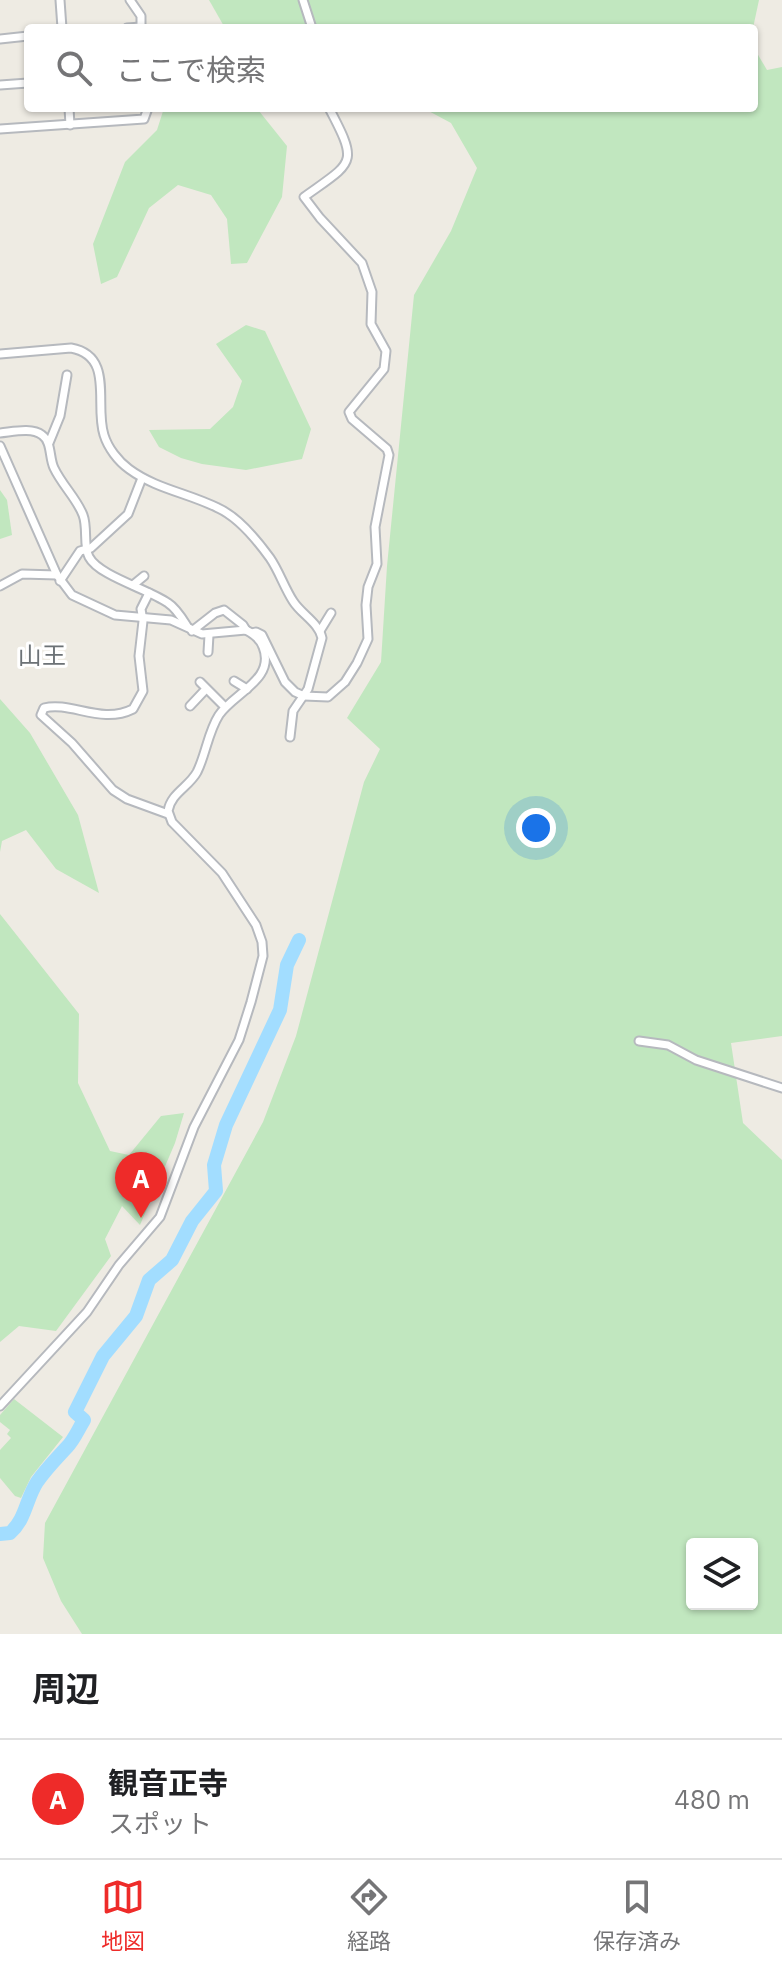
<!DOCTYPE html>
<html lang="ja">
<meta charset="utf-8">
<style>
:root{--surface:#fff;--page:#f2f2f2;--text:#202124;--muted:#757577;--line:#e0e0e0;--accent:#ee2b29}
body{margin:0;font-family:"IBM Plex Sans","Noto Sans JP",sans-serif;background:var(--page);color:var(--text)}
.controls{position:absolute;right:24px;bottom:24px;display:grid;overflow:hidden;border-radius:8px;box-shadow:0 2px 6px #0004}
.controls button{width:72px;height:72px;display:grid;place-items:center;padding:0;border:0;border-bottom:2px solid var(--line);background:var(--surface);color:var(--text);font:40px sans-serif}
.you{position:absolute;left:536px;top:828px;width:28px;height:28px;margin:-20px;border:6px solid #fff;border-radius:50%;background:#1a73e8;box-shadow:0 0 0 12px #1a73e833}
.badge{display:grid;place-items:center;width:52px;height:52px;border-radius:50%;background:var(--accent);color:#fff;font-size:26px;font-weight:700}
.pin{position:absolute;translate:-50% -66px;filter:drop-shadow(0 2px 4px #0008)}
.pin::after{content:'';position:absolute;top:42px;width:28px;height:24px;background:inherit;clip-path:polygon(0 0,100% 0,50% 100%)}
.list{margin:0;padding:0;list-style:none}
h2{display:flex;justify-content:space-between;align-items:center;height:104px;margin:0;padding:0 32px;font-size:34px}
h2 small{font-size:26px;font-weight:400;color:var(--muted)}
.list li{display:grid;grid-template-columns:52px 1fr auto;gap:24px;align-items:center;box-sizing:border-box;height:120px;padding:0 32px;border-top:2px solid var(--line)}
.list b{display:block;font-size:30px;white-space:nowrap}
.list p{margin:0;font-size:26px;white-space:nowrap;color:var(--muted)}
.list em{font-size:26px;font-style:normal;color:var(--muted)}
.icon{flex:none;width:44px;height:44px;fill:none;stroke:currentColor;stroke-width:2;stroke-linecap:round;stroke-linejoin:round}
.map{position:relative;flex:none;width:782px;height:1634px;overflow:hidden}
.search{position:absolute;background:var(--surface);box-shadow:0 2px 6px #0004;left:24px;right:24px;top:24px;height:88px;display:flex;align-items:center;gap:20px;box-sizing:border-box;padding:0 28px;border-radius:8px;color:var(--muted);font-size:30px}
.sheet{height:224px;background:var(--surface)}
nav{display:flex;justify-content:space-around;align-items:center;box-sizing:border-box;height:112px;border-top:2px solid var(--line);background:var(--surface);font-size:22px;color:var(--muted)}
nav a{display:grid;justify-items:center;gap:4px}
nav .on{color:var(--accent)}
.map>svg:first-child{display:block}
.green{fill:#c1e7bf;fill-rule:evenodd}
.lines{fill:none;stroke-linecap:round;stroke-linejoin:round}
.river{stroke:#a2ddff;stroke-width:14}
.minor-casing{stroke:#b6b9be;stroke-width:11}
.minor{stroke:#fff;stroke-width:7}
.labels{text-anchor:middle;dominant-baseline:central;stroke-width:6;stroke-linejoin:round;paint-order:stroke}
.neighbourhood-label{font-size:24px;fill:#6c7276;stroke:#fff}
</style>
<div class="map">
<svg width="782" height="1634" viewBox="0 0 782 1634">
<rect width="100%" height="100%" fill="#eeebe3"/>
<!-- green -->
<g class="green">
<polygon points="209,0 759,0 753,28 225,28"/>
<path d="M754,48L767,70L782,67V1036L731,1043L743,1123L782,1160V1634H82L61,1601L43,1558L45,1523L263,1122L296,1036L364,782L380,749L347,718L381,662L387,566L414,295L451,231L477,168L451,123L423,108H754ZM692,1544H752V1604H692Z"/>
<polygon points="164,108 251,108 259,111 287,146 282,197 247,263 231,264 227,219 211,195 178,185 149,208 117,277 101,284 93,244 125,162 157,130"/>
<polygon points="246,325 265,331 311,429 302,459 246,470 202,464 181,458 159,447 149,430 210,429 233,407 242,381 216,344"/>
<polygon points="0,490 7,500 12,535 0,539"/>
<polygon points="0,699 30,733 78,815 99,893 56,869 26,830 2,841 0,852"/>
<polygon points="0,914 79,1014 78,1083 110,1151 129,1155 161,1116 184,1113 175,1143 140,1225 122,1206 105,1239 111,1256 56,1331 19,1326 0,1342"/>
<polygon points="14,1399 63,1437 31,1477 21,1498 15,1496 0,1478 0,1450 11,1438 7,1434 10,1430 0,1422 0,1415"/>
</g>
<g class="lines">
<!-- river -->
<path class="river" d="M0,1534L10,1533C26,1519 26,1499 37,1482C46,1469 56,1459 67,1447C74,1440 79,1428 84,1420L75,1412L103,1356L136,1316L149,1280L172,1260L192,1221L216,1191L214,1165L226,1125L280,1010L287,965L299,940"/>
<!-- minor casing -->
<g class="minor-casing">
<g id="minor">
<polyline points="60,0 62,28"/>
<polyline points="130,0 141,16 141,28"/>
<polyline points="303,0 312,28"/>
<polyline points="127,28 141,27"/>
<polyline points="0,39 28,36"/>
<polyline points="0,85 28,83"/>
<polyline points="69,108 70,125"/>
<polyline points="0,129 144,119 148,108"/>
<path d="M0,354L71,348C115,356 94,405 104,435C108,448 118,461 129,469C156,489 188,493 218,508C238,517 257,540 270,558C279,571 284,587 293,601C301,614 319,623 322,638L308,689L293,711L290,737"/>
<path d="M0,433C12,432 32,427 42,435C52,442 49,458 54,468C62,485 77,499 83,515C88,528 83,546 89,557C99,576 148,589 168,603C176,608 182,618 187,626"/>
<polyline points="49,443 60,416 67,375"/>
<path d="M0,446L57,575L72,595L115,615L171,620L202,634L246,630C254,634 260,639 263,647C276,679 234,693 219,715C208,732 206,754 197,772C189,787 171,793 168,811L172,822L222,873L256,925L262,942L263,956L251,1002L239,1040L194,1127L160,1217L119,1265L87,1312L0,1406"/>
<polyline points="60,581 80,551 91,548 128,514 142,478"/>
<polyline points="133,585 144,576"/>
<polyline points="0,586 22,574 57,575"/>
<path d="M149,593L141,609L143,621L139,656L143,691L133,709C101,725 71,701 44,708L41,715L72,743L113,790L127,799L168,814"/>
<polyline points="192,631 215,613 224,610 243,625 246,630"/>
<polyline points="320,631 331,613"/>
<path d="M252,633L256,632L262,635L285,682L295,692L304,696L328,697L345,682L357,663L368,639L366,605L368,587L377,564L375,527L389,455L387,449L352,419L349,412L384,369L386,351L371,324L372,292L362,263L320,218L304,197C354,161 359,165 329,108"/>
<polyline points="208,652 209,635"/>
<polyline points="234,681 247,689"/>
<polyline points="200,682 225,707"/>
<polyline points="190,706 206,689"/>
<polyline points="639,1041 668,1045 696,1060 782,1088"/>
</g>
</g>
<!-- minor -->
<use href="#minor" class="minor"/>
</g>
<g class="labels">
<!-- neighbourhood labels -->
<g class="neighbourhood-label">
<text x="42" y="655">山王</text>
</g>
</g>
</svg>
<div class="controls">
<button><svg class="icon" aria-label="layers" viewBox="0 0 24 24"><path d="M12 4l9 5-9 5-9-5zM3 14l9 5 9-5"/></svg></button>
</div>
<div class="you"></div>
<div class="pin badge" style="left:141px;top:1218px">A</div>
<div class="search"><svg class="icon" aria-label="search" viewBox="0 0 24 24"><circle cx="10" cy="10" r="6"/><path d="M15 15l6 6"/></svg>ここで検索</div>
</div>
<section class="sheet">
<h2>周辺<small></small></h2>
<ul class="list">
<li><span class="badge">A</span><div><b>観音正寺</b><p>スポット</p></div><em>480 m</em></li>
</ul>
</section>
<nav>
<a class="on"><svg class="icon" aria-label="map" viewBox="0 0 24 24"><path d="M3 6l6-2 6 2 6-2v14l-6 2-6-2-6 2zM9 4v14M15 6v14"/></svg>地図</a>
<a><svg class="icon" aria-label="directions" viewBox="0 0 24 24"><path d="M12 3l9 9-9 9-9-9zM9 14v-3h6M13 9l2 2-2 2"/></svg>経路</a>
<a><svg class="icon" aria-label="saved" viewBox="0 0 24 24"><path d="M7 4h10v16l-5-4-5 4z"/></svg>保存済み</a>
</nav>
